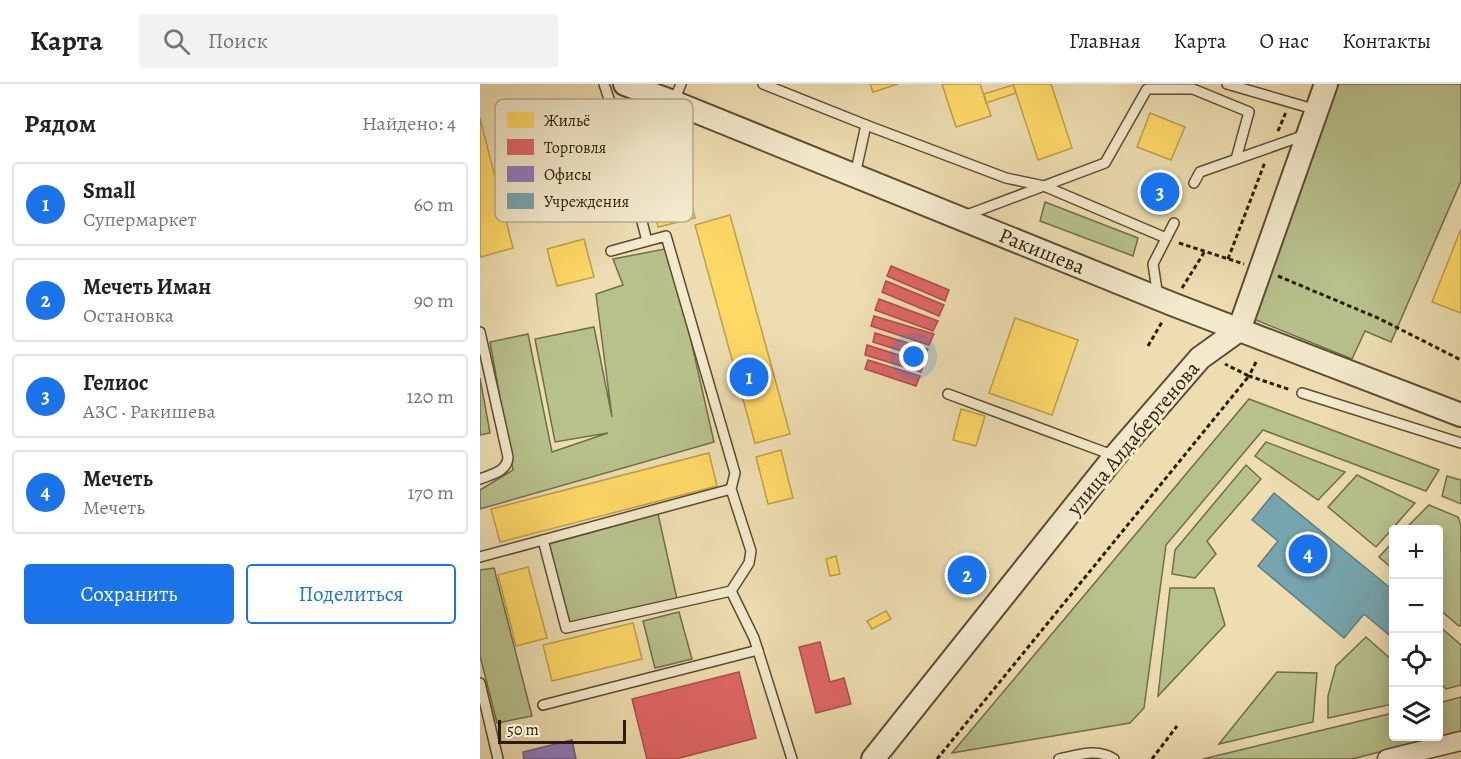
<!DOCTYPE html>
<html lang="ru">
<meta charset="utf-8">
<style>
:root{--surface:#fff;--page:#f2f2f2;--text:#222;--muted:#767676;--line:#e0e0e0;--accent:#1a73e8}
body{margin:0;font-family:Alegreya,serif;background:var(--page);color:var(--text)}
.controls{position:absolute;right:18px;bottom:18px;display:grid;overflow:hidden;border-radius:6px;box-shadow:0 3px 15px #0003}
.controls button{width:54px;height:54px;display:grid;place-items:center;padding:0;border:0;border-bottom:2px solid var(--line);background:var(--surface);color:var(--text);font:30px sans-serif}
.scale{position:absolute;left:18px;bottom:15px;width:128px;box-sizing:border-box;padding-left:6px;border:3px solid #2b1c08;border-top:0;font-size:16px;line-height:21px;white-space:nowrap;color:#2b1c08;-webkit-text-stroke:4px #f3e9cc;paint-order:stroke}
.you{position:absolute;left:434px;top:273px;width:21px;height:21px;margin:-15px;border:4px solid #fff;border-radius:50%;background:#1a73e8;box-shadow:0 0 0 9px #1a73e833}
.badge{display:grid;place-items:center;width:39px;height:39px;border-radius:50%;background:var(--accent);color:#fff;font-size:20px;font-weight:700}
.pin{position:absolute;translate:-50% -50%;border:3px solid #fff;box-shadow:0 2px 6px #0006}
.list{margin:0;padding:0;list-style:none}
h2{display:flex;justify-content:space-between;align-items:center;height:78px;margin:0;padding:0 24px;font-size:26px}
h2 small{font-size:20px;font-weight:400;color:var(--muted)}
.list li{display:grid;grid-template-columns:39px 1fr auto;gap:18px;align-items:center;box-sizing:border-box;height:84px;margin:0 12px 12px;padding:0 12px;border:2px solid var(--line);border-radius:6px}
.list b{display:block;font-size:22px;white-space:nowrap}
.list p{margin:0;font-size:20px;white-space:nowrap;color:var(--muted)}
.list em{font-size:20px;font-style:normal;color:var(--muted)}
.actions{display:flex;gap:12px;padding:18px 24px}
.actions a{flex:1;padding:14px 0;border:2px solid var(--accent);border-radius:6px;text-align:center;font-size:21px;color:var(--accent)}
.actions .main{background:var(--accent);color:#fff}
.icon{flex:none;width:33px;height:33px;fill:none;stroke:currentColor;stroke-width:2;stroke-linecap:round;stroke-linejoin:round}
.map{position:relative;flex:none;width:981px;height:675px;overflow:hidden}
header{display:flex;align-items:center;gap:36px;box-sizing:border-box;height:84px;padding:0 30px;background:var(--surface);border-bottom:2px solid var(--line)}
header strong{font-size:28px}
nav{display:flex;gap:33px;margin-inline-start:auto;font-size:21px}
.search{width:420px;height:54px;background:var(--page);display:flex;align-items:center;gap:15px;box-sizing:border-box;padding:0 21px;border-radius:6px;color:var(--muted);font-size:22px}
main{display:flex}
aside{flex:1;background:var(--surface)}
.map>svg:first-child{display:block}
.green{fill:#b7c18c;stroke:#716e4a;stroke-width:1.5}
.homes{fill:#ffd966;stroke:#bfa04a;stroke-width:1.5}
.shops{fill:#e06666;stroke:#aa504a;stroke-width:1.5}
.offices{fill:#8e7cc3;stroke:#705f8b;stroke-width:1.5}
.public{fill:#76a5af;stroke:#607c7d;stroke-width:1.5}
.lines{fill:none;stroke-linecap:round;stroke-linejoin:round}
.service-casing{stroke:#5c4c32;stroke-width:12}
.minor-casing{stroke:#5c4c32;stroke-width:21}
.tertiary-casing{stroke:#5c4c32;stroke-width:26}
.path{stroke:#2b1c08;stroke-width:3;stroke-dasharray:4.5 3;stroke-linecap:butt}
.service{stroke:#f3e9cc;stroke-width:9}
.minor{stroke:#f3e9cc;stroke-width:18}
.tertiary{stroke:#f3e9cc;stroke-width:22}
.labels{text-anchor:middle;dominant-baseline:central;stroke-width:6;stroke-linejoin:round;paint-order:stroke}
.street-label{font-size:21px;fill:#2b1c08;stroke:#f3e9cc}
.key{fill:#f3e9cc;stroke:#b7ac91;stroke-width:1.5}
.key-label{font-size:16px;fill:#2b1c08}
</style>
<header>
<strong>Карта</strong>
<div class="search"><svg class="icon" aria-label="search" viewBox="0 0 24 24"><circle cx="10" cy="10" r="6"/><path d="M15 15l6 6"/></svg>Поиск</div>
<nav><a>Главная</a><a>Карта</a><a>О нас</a><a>Контакты</a></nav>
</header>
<main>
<aside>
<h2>Рядом<small>Найдено: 4</small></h2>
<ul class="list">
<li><span class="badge">1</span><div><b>Small</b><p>Супермаркет</p></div><em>60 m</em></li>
<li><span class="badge">2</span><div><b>Мечеть Иман</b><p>Остановка</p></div><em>90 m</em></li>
<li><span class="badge">3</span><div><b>Гелиос</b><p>АЗС · Ракишева</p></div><em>120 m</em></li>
<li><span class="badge">4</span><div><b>Мечеть</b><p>Мечеть</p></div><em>170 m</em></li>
</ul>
<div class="actions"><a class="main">Сохранить</a><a>Поделиться</a></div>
</aside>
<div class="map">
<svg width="981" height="675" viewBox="0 0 981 675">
<rect width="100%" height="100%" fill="#edddb0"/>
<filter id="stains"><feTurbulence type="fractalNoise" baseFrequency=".00333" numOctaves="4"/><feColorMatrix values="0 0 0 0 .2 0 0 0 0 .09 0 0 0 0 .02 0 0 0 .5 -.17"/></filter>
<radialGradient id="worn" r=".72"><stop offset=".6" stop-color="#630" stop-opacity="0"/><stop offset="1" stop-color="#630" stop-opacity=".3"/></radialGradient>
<!-- green -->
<g class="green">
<polygon points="857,0 981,0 981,97 911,258 885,247 872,275 766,232"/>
<polygon points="565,118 658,154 653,172 560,137"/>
<polygon points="190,164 234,358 0,425 0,406 33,386 10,258 48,250 72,368 128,349 75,358 55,255 114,243 132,333 116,210 143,201 133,175"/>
<polygon points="0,294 10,349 0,351"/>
<polygon points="769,315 959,386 946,407 783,346 686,461 664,624 650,639 472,669"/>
<polygon points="786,358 865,388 838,416 775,372"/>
<polygon points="766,381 781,395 727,457 736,470 715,494 692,490 695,466"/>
<polygon points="877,391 935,419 896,463 848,423"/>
<polygon points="967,392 981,396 981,420 962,412"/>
<polygon points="949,421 978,433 981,441 981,541 979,542 959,525 958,446 925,445"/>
<polygon points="178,430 197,515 87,539 69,460"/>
<polygon points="913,458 913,485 899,473"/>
<polygon points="14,484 52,632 17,639 0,572 0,486"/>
<polygon points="690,504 734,504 745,541 678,612"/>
<polygon points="199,528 212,575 175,584 163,537"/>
<polygon points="959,542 981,561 981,601 966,605 959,598"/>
<polygon points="886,553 913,577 913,620 848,634 848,612 856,582"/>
<polygon points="797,588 837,589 833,638 739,660"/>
<polygon points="981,613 981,647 872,675 723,675 913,629 914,652 958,652 959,619"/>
</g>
<!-- homes -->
<g class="homes">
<polygon points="390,0 418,0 393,8"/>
<polygon points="462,0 500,0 511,32 476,43"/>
<polygon points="533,0 571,0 592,64 558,76"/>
<polygon points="533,1 536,9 506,19 504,10"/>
<polygon points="670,29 705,43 691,76 657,63"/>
<polygon points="0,34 33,164 1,173 0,170"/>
<polygon points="206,99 215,134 178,143 170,108"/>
<polygon points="250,131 310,350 275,359 215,141"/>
<polygon points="981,145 981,229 952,218"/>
<polygon points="104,155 114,193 77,202 67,165"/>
<polygon points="535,234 598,256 572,331 509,309"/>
<polygon points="481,325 505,332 496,362 473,356"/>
<polygon points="301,366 313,414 288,420 276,373"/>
<polygon points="229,369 237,402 20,458 11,425"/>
<polygon points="356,472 360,490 350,492 346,475"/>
<polygon points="48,483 67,554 36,562 18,491"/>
<polygon points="406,527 411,535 392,545 387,537"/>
<polygon points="153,539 162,575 72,597 63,561"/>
</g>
<!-- shops -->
<g class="shops">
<polygon points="411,182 469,206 465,217 407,192"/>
<polygon points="406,197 464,221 459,232 402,208"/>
<polygon points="399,215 458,237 453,247 395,226"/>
<polygon points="394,232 454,250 449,261 391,242"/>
<polygon points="395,249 448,265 444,274 393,258"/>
<polygon points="387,261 444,279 441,288 385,271"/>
<polygon points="388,276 440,292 436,302 385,285"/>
<polygon points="340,558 350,598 364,594 371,620 336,629 319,563"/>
<polygon points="259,588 276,654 196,675 167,675 152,615"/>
</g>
<!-- offices -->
<polygon class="offices" points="92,656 96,675 44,675 43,668"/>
<!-- public -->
<polygon class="public" points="794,409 914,507 914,545 909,551 884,530 864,554 778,482 798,457 772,436"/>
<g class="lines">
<!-- service casing -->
<g class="service-casing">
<g id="service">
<polyline points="124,0 135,33 167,157"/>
<polyline points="283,0 386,41"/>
<polyline points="747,0 837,26"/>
<polyline points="194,17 201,0"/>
<polyline points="375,91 386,41 526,94 564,102 686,154"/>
<polyline points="714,99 720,88 825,51"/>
<polyline points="484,132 625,79 667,5 713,5 769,28 756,75"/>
<polyline points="131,167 186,152 255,389 251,405 271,467 269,479 251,507 86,544 63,456 251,405"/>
<polyline points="678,213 673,180 694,139"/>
<path d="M0,248L28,373C27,388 12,390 0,395"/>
<polyline points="822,309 981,359"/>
<polyline points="468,310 635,372"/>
<polyline points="0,473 63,456"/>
<polyline points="251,507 274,554 312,675"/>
<polyline points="0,599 18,675"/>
<polyline points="63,621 278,566"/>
<path d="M579,675C598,671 617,664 634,675"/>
</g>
</g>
<!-- minor casing -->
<g class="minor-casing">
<polyline id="minor" points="907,675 981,657"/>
</g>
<!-- tertiary casing -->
<g class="tertiary-casing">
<g id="tertiary">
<polyline points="145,0 193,18 692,220 981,331"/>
<polyline points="393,675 635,372 720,274 759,246 846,0"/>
</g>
</g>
<!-- path -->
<g class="path">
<polyline points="798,47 806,28"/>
<polyline points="699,159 764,180"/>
<polyline points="748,175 785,78"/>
<polyline points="798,192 898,234 981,276"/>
<polyline points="702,204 725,167"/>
<polyline points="668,262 682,238"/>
<polyline points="776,278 769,292 811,306"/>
<polyline points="457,675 769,292 745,280"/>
<polyline points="672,675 697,642"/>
</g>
<!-- service -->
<use href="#service" class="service"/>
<!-- minor -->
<use href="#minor" class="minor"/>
<!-- tertiary -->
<use href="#tertiary" class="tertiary"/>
</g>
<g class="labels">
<!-- street labels -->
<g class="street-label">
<text transform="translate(562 167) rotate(22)">Ракишева</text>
<text transform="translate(653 354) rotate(-50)">улица Алдабергенова</text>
</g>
</g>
<!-- legend -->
<rect x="15" y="15" width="198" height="123" rx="9" class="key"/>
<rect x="27" y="28" width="27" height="16" fill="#ffd966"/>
<rect x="27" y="55" width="27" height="16" fill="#e06666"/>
<rect x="27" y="82" width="27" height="16" fill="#8e7cc3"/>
<rect x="27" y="109" width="27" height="16" fill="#76a5af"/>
<g class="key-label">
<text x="64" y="42">Жильё</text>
<text x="64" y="69">Торговля</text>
<text x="64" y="96">Офисы</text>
<text x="64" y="123">Учреждения</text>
</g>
<rect width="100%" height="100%" filter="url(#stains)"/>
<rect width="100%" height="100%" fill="url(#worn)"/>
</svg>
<div class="controls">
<button>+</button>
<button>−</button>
<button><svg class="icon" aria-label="locate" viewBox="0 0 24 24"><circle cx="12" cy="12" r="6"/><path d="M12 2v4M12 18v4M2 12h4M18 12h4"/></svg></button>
<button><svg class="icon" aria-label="layers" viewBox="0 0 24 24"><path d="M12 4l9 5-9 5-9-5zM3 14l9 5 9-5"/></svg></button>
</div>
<div class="scale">50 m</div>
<div class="you"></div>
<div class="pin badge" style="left:269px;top:293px">1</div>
<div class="pin badge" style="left:487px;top:491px">2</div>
<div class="pin badge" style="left:680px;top:108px">3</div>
<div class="pin badge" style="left:828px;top:470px">4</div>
</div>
</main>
